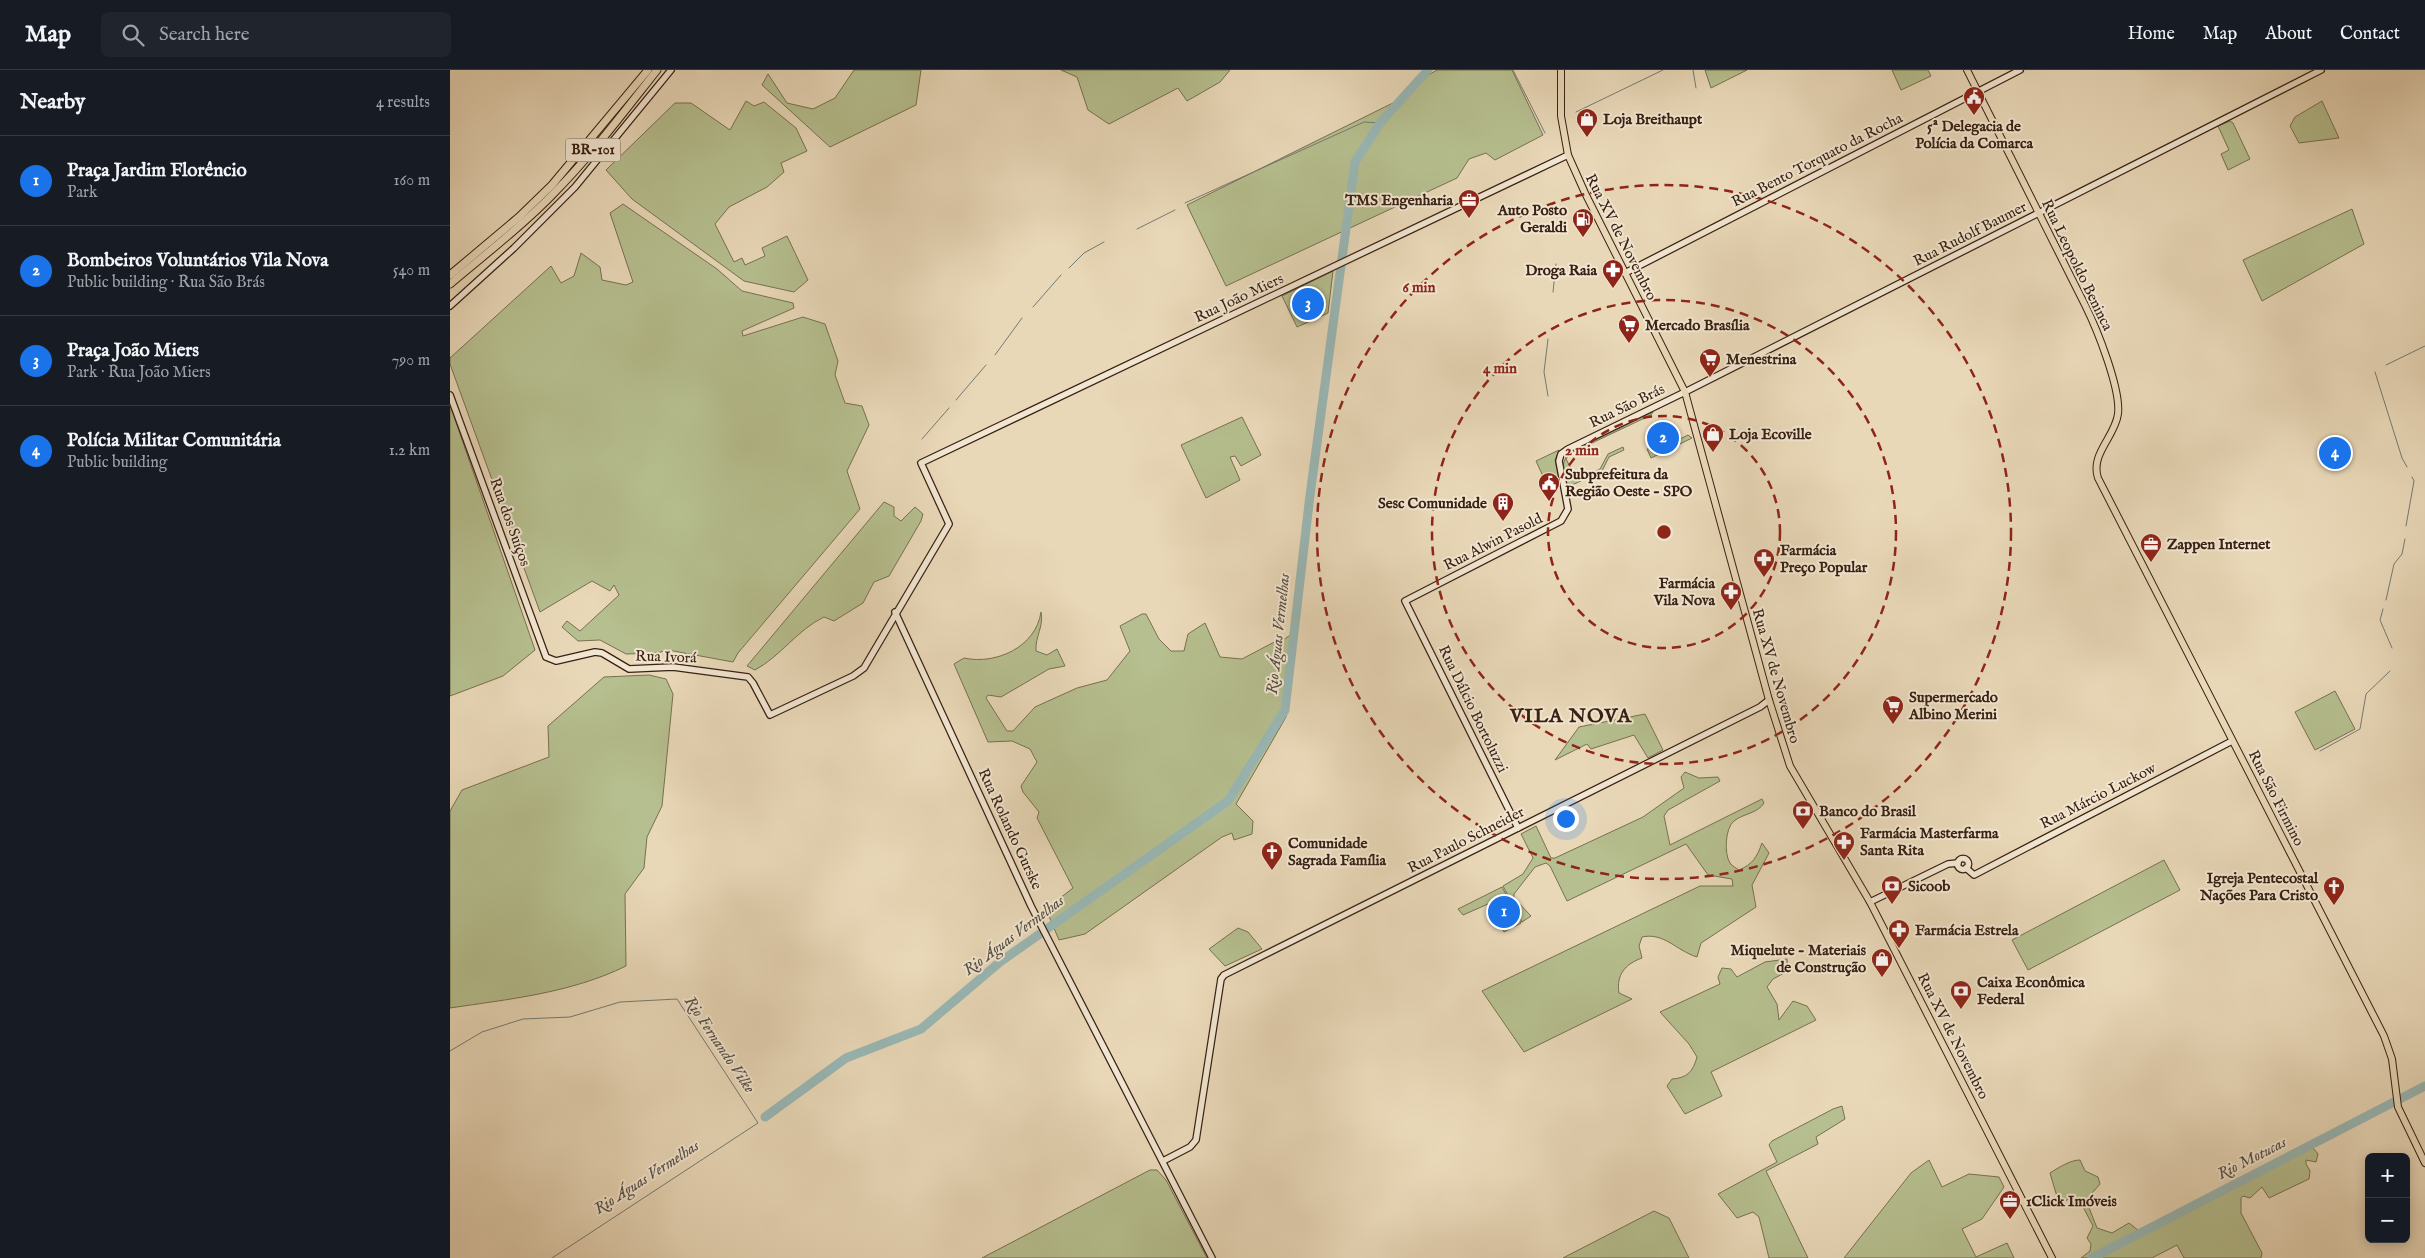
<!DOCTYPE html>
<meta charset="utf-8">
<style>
:root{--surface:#171b24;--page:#20242c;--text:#f1f3f6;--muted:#9ea1a6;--line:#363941;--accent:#1a73e8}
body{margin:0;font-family:"IM FELL English",serif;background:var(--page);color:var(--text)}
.controls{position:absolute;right:15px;bottom:15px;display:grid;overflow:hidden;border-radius:8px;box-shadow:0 2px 12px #0003}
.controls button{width:45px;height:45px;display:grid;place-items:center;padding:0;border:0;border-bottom:1px solid var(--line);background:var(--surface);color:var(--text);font:25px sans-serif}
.you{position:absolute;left:1115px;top:748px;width:18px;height:18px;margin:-12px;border:4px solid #fff;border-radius:50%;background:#1a73e8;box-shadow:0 0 0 8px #1a73e833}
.badge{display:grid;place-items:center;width:32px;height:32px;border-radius:50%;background:var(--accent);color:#fff;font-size:16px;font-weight:700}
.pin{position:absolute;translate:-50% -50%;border:2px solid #fff;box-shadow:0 1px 5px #0006}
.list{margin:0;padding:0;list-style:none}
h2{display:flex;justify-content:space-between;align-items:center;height:65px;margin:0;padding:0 20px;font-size:21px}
h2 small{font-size:16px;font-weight:400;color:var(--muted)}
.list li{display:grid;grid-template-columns:32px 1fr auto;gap:15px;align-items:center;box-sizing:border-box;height:90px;padding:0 20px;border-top:1px solid var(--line)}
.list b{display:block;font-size:19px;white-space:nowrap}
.list p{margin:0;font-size:16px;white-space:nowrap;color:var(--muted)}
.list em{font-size:16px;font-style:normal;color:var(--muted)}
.icon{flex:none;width:28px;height:28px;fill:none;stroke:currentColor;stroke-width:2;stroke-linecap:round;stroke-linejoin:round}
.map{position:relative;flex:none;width:1975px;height:1188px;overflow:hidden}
header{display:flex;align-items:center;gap:30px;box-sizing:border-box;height:70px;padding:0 25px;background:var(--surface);border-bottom:1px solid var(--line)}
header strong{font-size:24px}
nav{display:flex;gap:28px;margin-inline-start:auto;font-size:18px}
.search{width:350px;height:45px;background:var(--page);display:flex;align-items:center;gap:12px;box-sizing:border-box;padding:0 18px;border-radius:8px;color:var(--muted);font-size:19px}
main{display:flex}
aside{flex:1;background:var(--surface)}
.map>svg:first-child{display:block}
.green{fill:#b6bf8f;stroke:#787051}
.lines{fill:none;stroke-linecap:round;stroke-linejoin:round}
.stream{stroke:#737b75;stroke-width:1}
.river{stroke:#99b8b6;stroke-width:9}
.secondary-casing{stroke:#392013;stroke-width:8}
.primary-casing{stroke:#392013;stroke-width:8}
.highway-casing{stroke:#392013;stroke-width:9}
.secondary{stroke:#f1e6d1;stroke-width:5.5}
.primary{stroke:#e9d8b8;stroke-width:6}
.highway{stroke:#e9d8b8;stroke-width:7}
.ring{fill:none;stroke:#8f2418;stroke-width:2.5;stroke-dasharray:9 6}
.labels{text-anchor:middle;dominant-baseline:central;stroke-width:4;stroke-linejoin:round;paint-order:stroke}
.shield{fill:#f1e6d1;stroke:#705b4c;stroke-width:1}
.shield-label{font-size:14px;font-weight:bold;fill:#392013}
.poi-label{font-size:15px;font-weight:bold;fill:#392013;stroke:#f1e6d1;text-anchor:start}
.street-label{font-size:15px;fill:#392013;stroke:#f1e6d1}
.water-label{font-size:16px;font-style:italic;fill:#564e44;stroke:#f1e6d1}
.district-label{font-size:20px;font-weight:bold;letter-spacing:1px;fill:#392013;stroke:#f1e6d1}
.centre{fill:#8f2418;stroke:#f1e6d1;stroke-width:2.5}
.ring-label{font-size:15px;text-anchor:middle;font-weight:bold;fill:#8f2418;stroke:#f1e6d1;stroke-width:4;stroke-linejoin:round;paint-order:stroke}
</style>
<header>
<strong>Map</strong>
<div class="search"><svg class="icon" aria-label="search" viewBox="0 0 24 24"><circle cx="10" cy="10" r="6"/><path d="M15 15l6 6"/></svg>Search here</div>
<nav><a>Home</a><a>Map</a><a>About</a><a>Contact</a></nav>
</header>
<main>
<aside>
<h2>Nearby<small>4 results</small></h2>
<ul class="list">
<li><span class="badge">1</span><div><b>Praça Jardim Florêncio</b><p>Park</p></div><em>160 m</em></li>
<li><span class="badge">2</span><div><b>Bombeiros Voluntários Vila Nova</b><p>Public building · Rua São Brás</p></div><em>540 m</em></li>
<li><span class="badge">3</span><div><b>Praça João Miers</b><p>Park · Rua João Miers</p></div><em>790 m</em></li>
<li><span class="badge">4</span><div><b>Polícia Militar Comunitária</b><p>Public building</p></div><em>1.2 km</em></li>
</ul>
</aside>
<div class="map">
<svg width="1975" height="1188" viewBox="0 0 1975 1188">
<rect width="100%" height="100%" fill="#e9d8b8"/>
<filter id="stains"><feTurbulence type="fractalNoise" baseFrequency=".004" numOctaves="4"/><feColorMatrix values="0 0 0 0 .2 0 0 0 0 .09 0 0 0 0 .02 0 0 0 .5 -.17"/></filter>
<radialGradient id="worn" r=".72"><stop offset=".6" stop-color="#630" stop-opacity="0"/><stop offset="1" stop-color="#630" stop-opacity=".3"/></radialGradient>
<!-- green -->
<g class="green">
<polygon points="404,0 471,0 466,35 380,77 312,15 318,4 337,33 363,39 385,28"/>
<polygon points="611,0 780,0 770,12 737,31 728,18 659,54 638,40 627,7"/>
<polygon points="987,0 1062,0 1093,65 1045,90 1036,83 1019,89 1007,108 776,216 737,135 961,24 975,7"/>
<polygon points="1255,0 1297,0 1261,18"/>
<polygon points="1442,0 1478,0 1481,6 1451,20"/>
<polygon points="296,31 304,36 314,32 346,58 357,81 331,93 334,102 317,117 279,137 265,154 284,192 292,188 295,195 315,186 312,178 337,166 358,210 344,222 294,211 182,129 156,100 225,33 241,33 280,60"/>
<polygon points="1872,31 1889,68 1849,73 1840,56 1845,47"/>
<polygon points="1780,51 1783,53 1800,89 1778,100 1771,84 1779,80 1768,56"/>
<polygon points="173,134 267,199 292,221 343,233 344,238 292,261 293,266 353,247 375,254 388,291 385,305 395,333 412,336 419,355 397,401 410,439 288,583 283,592 218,580 207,583 176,584 150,570 128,571 112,557 117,551 130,561 169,525 164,515 160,521 142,511 90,542 0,294 0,288 101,196 111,213 124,206 131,183 150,197 152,210 176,215 183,212 160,143"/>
<polygon points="1902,139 1914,174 1812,231 1793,190"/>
<polygon points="883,201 878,243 847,257 832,226"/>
<polygon points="0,335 85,580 53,606 0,626"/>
<polygon points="1203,342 1201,345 1123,382 1116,389 1127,410 1150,399 1158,384 1173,377 1174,380 1159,387 1152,401 1120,416 1117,415 1113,395 1117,384"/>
<polygon points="792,347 811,385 791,396 785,386 780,387 790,410 756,428 731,375"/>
<polygon points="1238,365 1242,368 1201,388 1197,379 1214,377"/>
<polygon points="1109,380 1105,390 1109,409 1097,415 1086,391"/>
<path d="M434,432L444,437V446L451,451L465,437L473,444L471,451L439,506L424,512L413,533L384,551L374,547C347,560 331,586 305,600L297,596Z"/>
<path d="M591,542C594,557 585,566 586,581L597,585L607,579L615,596L599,599L551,627L538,625L536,628L557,661H563L585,637L627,618L657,610L680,581L670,556L692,544H696L709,569L721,581H734L738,564L755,553L770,587L792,589L830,569L832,571L847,560L836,647L786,734L803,751L802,764L784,770L782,763L772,767L635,864L609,870L596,839L623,818L587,748L589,742L573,722L571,716L587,692L580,679L562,671L538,672L504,594L514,588C546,595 586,577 591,542Z"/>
<path d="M199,605L216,609L223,624L212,736L197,767L194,798L175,824L176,896C121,923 60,929 0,938V741L12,720L99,687L98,656L154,607Z"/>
<polygon points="1885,621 1905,659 1865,680 1845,642"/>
<polygon points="1195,644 1213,680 1198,688 1184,665 1141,679 1137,674 1105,690 1129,657"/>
<path d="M1235,702L1249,708L1268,707L1270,711L1218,740L1214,746L1220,775L1312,729L1314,733C1307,744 1294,743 1284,751C1275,758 1274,784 1280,793C1282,796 1286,798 1289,800C1303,794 1307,787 1312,773L1319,783L1302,815L1306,837L1251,873L1247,887C1227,881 1214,862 1192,867L1189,876L1192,888C1175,894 1166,905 1169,923L1182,929L1074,982L1032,921L1250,816H1283L1282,809L1258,805L1236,774L1117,831L1100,796L1096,793L1085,797L1064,824V828L1081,846L1072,852L1053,816L1073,804L1083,788L1071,764L1086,756L1101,788H1105L1193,747L1234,718L1231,707Z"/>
<polygon points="1714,790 1730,820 1578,900 1562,870"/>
<polygon points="1052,817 1071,853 1054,862 1038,834 1013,845 1008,839"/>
<polygon points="788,858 798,862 812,879 775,896 759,879"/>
<path d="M1337,889L1338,901L1323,909L1317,917L1327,934L1329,950L1343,931L1357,936L1366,950L1261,1002L1272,1026L1235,1044L1217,1016L1222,1009C1237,1008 1243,1002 1247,987L1239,974L1210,942L1270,914L1268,907L1272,898L1281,899L1287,907L1315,892Z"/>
<polygon points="1392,1036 1395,1049 1366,1067 1368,1074 1316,1101 1358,1188 1319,1188 1309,1147 1303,1142 1287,1148 1268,1124 1327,1092 1319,1075 1322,1071 1383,1039"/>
<path d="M1859,1073L1868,1084L1866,1092L1856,1090V1094L1860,1101L1859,1109L1819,1128L1812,1117L1800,1128L1793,1126L1791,1128V1143L1812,1183L1811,1188H1734L1727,1175L1702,1188H1631L1640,1181L1641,1174L1637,1168L1643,1156L1631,1133L1625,1126L1615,1131L1608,1130L1600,1103C1608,1098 1620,1090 1630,1090L1635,1101L1648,1107L1650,1114L1636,1130L1647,1158L1662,1163L1679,1153L1689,1161Z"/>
<polygon points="1479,1090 1492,1117 1519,1104 1549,1107 1554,1117 1532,1149 1512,1159 1526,1187 1557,1173 1564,1188 1394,1188 1461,1103"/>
<polygon points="700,1100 707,1100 716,1110 757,1188 532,1188"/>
<polygon points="1204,1141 1219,1148 1239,1188 1113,1188"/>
</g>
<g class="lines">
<!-- stream -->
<g class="stream">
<polyline points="1063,0 1095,63"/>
<polyline points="1243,0 1246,18"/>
<polyline points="1126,42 1213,0"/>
<polyline points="735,133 914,52 930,53"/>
<polyline points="687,159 725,140"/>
<polyline points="619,198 634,183 654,172"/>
<polyline points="1103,222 1106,194"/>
<polyline points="583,237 611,205"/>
<polyline points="1098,269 1094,302 1098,326"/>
<polyline points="545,285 572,248"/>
<polyline points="1936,295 1975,276"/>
<polyline points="1925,302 1952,388 1957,397"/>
<polyline points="506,330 536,295"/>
<polyline points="472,369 499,338"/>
<polyline points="1956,456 1964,411 1962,407"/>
<polyline points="1936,530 1944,494 1952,484 1955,469"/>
<polyline points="1933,539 1930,550 1942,578"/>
<polyline points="1870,681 1910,659 1916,624 1940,601"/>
<polyline points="0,981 32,962 73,949 120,947 170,932 227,929 308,1053 102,1188"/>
</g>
<!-- river -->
<g class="river">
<polyline points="315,1047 396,988 471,959 550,892 778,731 835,640 860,425 905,92 930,53 978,0"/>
<polyline points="1642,1188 1975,1016"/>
</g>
<!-- secondary casing -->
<g class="secondary-casing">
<g id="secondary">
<polyline points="1175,203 1570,0"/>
<polyline points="0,236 64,178 125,117 221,0"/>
<polyline points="0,325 96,587 106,591 145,582 152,583 179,599 223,597 298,607 303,613 320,645 403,606 414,598 499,454 471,393 1118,85"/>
<polyline points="445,542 581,836 762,1188"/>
<polyline points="1068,758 955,531 1111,451 1118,439 1109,391 1111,384 1118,379 1235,322 1871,0"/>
<circle cx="1513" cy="794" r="5.5"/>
<polyline points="1516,798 1524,805 1782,671"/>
<polyline points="1420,832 1498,794 1508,793"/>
<polyline points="713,1091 740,1077 746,1070 771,909 774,905 1310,637 1319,630"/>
</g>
</g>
<!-- primary casing -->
<g class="primary-casing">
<g id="primary">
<polyline points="1111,0 1111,46 1118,85 1135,123 1235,322 1319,630 1340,696 1420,832 1602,1188"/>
<path d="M1517,0L1635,235C1647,259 1671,319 1668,344C1665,367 1640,384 1648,408L1934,966L1942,989L1948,1037L1975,1093"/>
</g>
</g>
<!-- highway casing -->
<g class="highway-casing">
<g id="highway">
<polyline points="0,205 69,147 102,115 198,0"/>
<path d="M0,214C34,185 70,158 101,126C140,87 173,43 207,0"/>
</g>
</g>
<!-- secondary -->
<use href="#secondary" class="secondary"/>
<!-- primary -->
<use href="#primary" class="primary"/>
<!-- highway -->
<use href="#highway" class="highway"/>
</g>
<!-- distance rings -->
<g class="ring">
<circle cx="1214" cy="462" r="116"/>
<circle cx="1214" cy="462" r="232"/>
<circle cx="1214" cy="462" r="347"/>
</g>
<!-- icons -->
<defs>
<g id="civic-pin" transform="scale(1.125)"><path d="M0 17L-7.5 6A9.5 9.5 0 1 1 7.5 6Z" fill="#8f2418" stroke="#f1e6d1"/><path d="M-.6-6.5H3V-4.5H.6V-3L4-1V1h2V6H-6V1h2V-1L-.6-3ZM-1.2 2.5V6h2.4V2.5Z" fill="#fff"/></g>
<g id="shop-pin" transform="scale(1.125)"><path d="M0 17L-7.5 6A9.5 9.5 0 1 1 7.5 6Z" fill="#8f2418" stroke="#f1e6d1"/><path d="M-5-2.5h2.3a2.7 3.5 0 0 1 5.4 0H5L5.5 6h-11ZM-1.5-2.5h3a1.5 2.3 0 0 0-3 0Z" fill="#fff"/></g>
<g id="office-pin" transform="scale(1.125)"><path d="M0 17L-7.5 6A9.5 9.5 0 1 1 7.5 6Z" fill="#8f2418" stroke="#f1e6d1"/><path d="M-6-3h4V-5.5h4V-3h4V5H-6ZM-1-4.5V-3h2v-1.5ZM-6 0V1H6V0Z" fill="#fff"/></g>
<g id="fuel-pin" transform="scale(1.125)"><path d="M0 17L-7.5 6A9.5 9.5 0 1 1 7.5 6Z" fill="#8f2418" stroke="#f1e6d1"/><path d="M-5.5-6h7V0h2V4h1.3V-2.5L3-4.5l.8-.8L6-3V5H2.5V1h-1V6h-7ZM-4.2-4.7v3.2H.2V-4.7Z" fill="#fff"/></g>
<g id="pharmacy-pin" transform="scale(1.125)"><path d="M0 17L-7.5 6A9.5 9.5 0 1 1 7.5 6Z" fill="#8f2418" stroke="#f1e6d1"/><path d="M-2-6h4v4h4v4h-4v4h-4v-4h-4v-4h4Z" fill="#fff"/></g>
<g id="supermarket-pin" transform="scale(1.125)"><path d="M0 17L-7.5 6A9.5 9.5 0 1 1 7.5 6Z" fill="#8f2418" stroke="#f1e6d1"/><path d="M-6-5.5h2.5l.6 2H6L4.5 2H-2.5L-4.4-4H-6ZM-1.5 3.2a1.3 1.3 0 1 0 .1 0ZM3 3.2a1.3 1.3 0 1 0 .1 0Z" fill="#fff"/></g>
<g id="building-pin" transform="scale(1.125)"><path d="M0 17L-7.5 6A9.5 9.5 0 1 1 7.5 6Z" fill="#8f2418" stroke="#f1e6d1"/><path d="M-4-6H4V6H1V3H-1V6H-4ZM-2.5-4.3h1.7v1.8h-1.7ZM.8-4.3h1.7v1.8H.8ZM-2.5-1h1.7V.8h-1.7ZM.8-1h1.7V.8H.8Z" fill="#fff"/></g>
<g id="bank-pin" transform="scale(1.125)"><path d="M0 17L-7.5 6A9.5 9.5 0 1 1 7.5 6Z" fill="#8f2418" stroke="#f1e6d1"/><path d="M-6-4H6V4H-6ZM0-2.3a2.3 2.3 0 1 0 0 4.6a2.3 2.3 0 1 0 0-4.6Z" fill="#fff"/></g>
<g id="church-pin" transform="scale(1.125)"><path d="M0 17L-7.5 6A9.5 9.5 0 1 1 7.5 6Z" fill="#8f2418" stroke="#f1e6d1"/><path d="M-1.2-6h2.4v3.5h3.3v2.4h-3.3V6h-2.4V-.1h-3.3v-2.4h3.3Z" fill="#fff"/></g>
</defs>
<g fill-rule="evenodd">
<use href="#civic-pin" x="1524" y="27"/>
<use href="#shop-pin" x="1137" y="49"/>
<use href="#office-pin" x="1019" y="130"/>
<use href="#fuel-pin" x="1133" y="149"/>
<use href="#pharmacy-pin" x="1163" y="200"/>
<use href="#supermarket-pin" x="1179" y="255"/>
<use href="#supermarket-pin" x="1260" y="289"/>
<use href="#shop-pin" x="1263" y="364"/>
<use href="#civic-pin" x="1099" y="413"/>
<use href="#building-pin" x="1053" y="433"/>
<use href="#office-pin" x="1701" y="474"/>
<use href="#pharmacy-pin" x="1314" y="489"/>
<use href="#pharmacy-pin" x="1281" y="522"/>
<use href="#supermarket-pin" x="1443" y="636"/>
<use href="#bank-pin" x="1353" y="741"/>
<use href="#pharmacy-pin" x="1394" y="772"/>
<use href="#church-pin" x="822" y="782"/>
<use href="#bank-pin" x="1442" y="816"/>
<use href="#church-pin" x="1884" y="817"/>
<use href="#pharmacy-pin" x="1449" y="860"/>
<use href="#shop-pin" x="1432" y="889"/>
<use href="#bank-pin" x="1511" y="921"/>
<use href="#office-pin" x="1560" y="1131"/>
</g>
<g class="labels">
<!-- shield labels -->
<rect class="shield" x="115.5" y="68.5" width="55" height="23" rx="4"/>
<g class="shield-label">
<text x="143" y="80">BR-101</text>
</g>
<!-- poi labels -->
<g class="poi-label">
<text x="1153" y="49">Loja Breithaupt</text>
<text x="1524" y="56" text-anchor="middle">5ª Delegacia de<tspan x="1524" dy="17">Polícia da Comarca</tspan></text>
<text x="1003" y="130" text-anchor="end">TMS Engenharia</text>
<text x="1117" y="140" text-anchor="end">Auto Posto<tspan x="1117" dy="17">Geraldi</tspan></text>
<text x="1147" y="200" text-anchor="end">Droga Raia</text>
<text x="1195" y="255">Mercado Brasília</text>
<text x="1276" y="289">Menestrina</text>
<text x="1279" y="364">Loja Ecoville</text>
<text x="1115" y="404">Subprefeitura da<tspan x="1115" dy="17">Região Oeste - SPO</tspan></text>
<text x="1037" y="433" text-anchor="end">Sesc Comunidade</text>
<text x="1717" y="474">Zappen Internet</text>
<text x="1330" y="480">Farmácia<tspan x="1330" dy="17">Preço Popular</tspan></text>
<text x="1265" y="513" text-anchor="end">Farmácia<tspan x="1265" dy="17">Vila Nova</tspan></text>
<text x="1459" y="627">Supermercado<tspan x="1459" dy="17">Albino Merini</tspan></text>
<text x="1369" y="741">Banco do Brasil</text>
<text x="1410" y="763">Farmácia Masterfarma<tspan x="1410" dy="17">Santa Rita</tspan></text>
<text x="838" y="773">Comunidade<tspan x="838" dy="17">Sagrada Família</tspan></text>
<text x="1868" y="808" text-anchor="end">Igreja Pentecostal<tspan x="1868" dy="17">Nações Para Cristo</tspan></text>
<text x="1458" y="816">Sicoob</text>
<text x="1465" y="860">Farmácia Estrela</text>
<text x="1416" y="880" text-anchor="end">Miquelute - Materiais<tspan x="1416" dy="17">de Construção</tspan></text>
<text x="1527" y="912">Caixa Econômica<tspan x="1527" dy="17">Federal</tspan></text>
<text x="1576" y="1131">1Click Imóveis</text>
</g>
<!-- street labels -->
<g class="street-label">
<text transform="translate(1367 90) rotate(-27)">Rua Bento Torquato da Rocha</text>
<text transform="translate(1520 164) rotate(-27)">Rua Rudolf Baumer</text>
<text transform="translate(1171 167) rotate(63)">Rua XV de Novembro</text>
<text transform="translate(1627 195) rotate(64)">Rua Leopoldo Beninca</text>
<text transform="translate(789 228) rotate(-25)">Rua João Miers</text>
<text transform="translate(1177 336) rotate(-26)">Rua São Brás</text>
<text transform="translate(60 452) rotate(70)">Rua dos Suíços</text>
<text transform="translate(1043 472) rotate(-27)">Rua Alwin Pasold</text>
<text transform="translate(216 587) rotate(2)">Rua Ivorá</text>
<text transform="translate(1326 606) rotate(74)">Rua XV de Novembro</text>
<text transform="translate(1023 639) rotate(64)">Rua Dálcio Bortoluzzi</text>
<text transform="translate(1648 726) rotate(-27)">Rua Márcio Luckow</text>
<text transform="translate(1826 728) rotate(63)">Rua São Firmino</text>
<text transform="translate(560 759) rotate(65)">Rua Rolando Gurske</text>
<text transform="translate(1016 770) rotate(-27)">Rua Paulo Schneider</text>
<text transform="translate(1503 966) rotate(63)">Rua XV de Novembro</text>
</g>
<!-- water labels -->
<g class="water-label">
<text transform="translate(829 564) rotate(-84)">Rio Águas Vermelhas</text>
<text transform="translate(564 866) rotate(-37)">Rio Águas Vermelhas</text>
<text transform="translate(269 975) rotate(56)">Rio Fernando Vilke</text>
<text transform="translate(1802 1089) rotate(-27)">Rio Motucas</text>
<text transform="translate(197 1108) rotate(-33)">Rio Águas Vermelhas</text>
</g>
<!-- district labels -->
<g class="district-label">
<text x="1121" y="646">VILA NOVA</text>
</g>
</g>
<circle cx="1214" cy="462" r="8" class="centre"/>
<g class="ring-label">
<text x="969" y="222">6 min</text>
<text x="1050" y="303">4 min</text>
<text x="1132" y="385">2 min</text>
</g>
<rect width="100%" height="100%" filter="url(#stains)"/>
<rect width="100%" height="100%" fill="url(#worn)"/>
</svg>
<div class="controls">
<button>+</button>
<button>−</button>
</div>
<div class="you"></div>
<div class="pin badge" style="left:1054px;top:842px">1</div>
<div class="pin badge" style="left:1213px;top:368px">2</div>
<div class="pin badge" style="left:858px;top:234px">3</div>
<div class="pin badge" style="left:1885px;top:383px">4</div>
</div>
</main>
